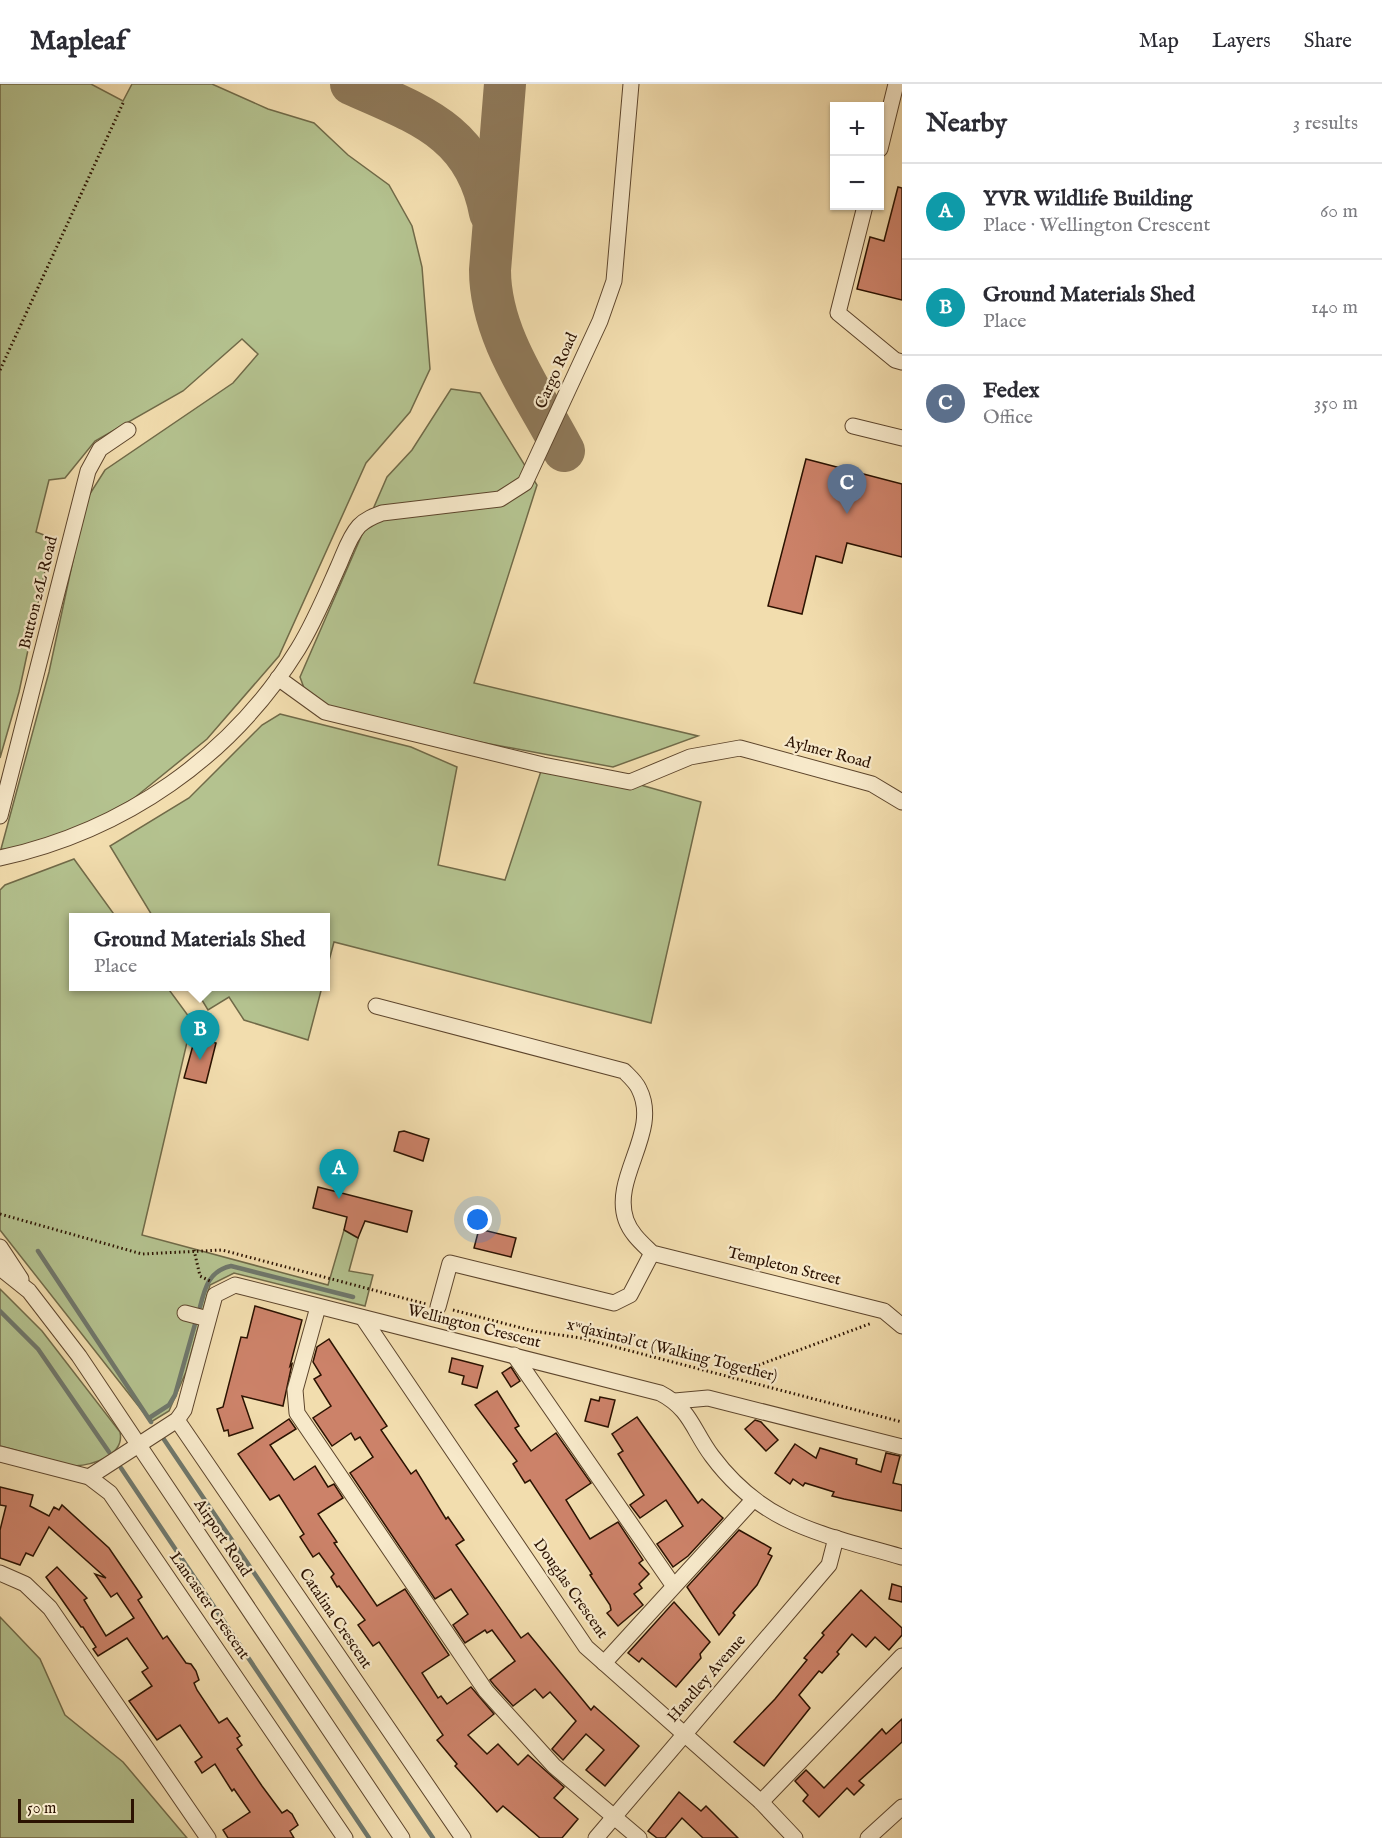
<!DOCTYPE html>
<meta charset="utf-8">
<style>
:root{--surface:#fff;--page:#f7f7f7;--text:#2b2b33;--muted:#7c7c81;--line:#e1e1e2;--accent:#8f2418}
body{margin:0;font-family:"IM FELL English",serif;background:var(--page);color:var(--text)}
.controls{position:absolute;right:18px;top:18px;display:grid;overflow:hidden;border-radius:0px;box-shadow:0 2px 4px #0004}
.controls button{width:54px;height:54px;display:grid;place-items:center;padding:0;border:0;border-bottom:2px solid var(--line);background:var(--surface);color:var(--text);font:30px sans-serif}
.scale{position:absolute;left:18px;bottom:15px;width:116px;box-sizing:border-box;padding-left:6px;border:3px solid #2b1201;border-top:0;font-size:16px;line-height:21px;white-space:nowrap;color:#2b1201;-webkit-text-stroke:4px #f7e9ca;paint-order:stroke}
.you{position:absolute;left:478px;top:1136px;width:21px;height:21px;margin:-15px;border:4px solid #fff;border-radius:50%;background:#1a73e8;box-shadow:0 0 0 9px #1a73e833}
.badge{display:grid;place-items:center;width:39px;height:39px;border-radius:50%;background:var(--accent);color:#fff;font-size:20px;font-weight:700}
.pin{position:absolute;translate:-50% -50px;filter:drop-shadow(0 2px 3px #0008)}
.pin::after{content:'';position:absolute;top:32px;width:21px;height:18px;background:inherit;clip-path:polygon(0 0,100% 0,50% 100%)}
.popup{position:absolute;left:69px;top:829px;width:261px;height:78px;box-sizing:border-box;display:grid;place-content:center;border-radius:0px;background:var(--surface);filter:drop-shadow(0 2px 4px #0005);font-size:20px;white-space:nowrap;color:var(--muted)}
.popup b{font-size:22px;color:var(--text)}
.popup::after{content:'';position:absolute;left:50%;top:100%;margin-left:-12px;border:12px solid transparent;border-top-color:var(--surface)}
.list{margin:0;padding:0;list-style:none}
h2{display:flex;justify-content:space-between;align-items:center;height:78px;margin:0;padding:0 24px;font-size:26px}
h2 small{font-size:20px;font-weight:400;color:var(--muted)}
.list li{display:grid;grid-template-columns:39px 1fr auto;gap:18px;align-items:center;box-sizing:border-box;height:96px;padding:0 24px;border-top:2px solid var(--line)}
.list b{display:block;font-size:22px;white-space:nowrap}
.list p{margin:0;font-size:20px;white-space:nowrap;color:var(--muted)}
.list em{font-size:20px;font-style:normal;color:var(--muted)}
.map{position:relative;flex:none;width:902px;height:1754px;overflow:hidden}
header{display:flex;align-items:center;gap:36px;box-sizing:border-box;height:84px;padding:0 30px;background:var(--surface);border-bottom:2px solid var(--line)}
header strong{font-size:28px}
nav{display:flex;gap:33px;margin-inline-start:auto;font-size:21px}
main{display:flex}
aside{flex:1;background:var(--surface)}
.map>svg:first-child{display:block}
.green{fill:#b4c28f;stroke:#706a48;stroke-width:1.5}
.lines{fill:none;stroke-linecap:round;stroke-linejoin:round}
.stream{stroke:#6f776b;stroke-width:4.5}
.taxiway{stroke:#8e7858;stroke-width:42}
.building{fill:#cc8269;stroke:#2b1201;stroke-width:1.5}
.minor-casing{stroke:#5d452c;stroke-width:17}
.path{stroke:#2b1201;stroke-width:3;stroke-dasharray:1.5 3;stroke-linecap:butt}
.minor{stroke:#f7e9ca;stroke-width:15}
.labels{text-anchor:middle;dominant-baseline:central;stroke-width:4.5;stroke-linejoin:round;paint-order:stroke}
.street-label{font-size:16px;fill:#2b1201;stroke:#f7e9ca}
</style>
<header>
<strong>Mapleaf</strong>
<nav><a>Map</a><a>Layers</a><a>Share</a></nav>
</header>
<main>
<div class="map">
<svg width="902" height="1754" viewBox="0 0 902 1754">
<rect width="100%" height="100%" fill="#f2ddae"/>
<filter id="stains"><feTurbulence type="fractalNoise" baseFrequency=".00333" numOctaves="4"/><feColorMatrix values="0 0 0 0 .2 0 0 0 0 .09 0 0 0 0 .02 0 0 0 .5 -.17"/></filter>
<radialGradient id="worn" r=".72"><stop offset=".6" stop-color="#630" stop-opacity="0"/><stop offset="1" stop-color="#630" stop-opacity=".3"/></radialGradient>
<!-- green -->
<g class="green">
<polygon points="0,0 91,0 123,17 132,0 212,0 268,25 314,39 348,71 389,101 412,142 422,183 430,285 410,328 366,379 279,572 207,655 133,715 92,738 15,767 1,765 49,588 86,416 105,386 233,299 258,270 242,255 183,307 95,357 65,394 49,396 36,448 52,454 19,608 0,674"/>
<polygon points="451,305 480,309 537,401 474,599 698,652 613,683 330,630 309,618 300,593 387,393 412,366"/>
<polygon points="280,630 411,663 457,683 438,781 505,796 543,681 630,698 701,718 651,939 334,858 326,888 326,834 153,833 110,762 189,714 262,641"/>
<polygon points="74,775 116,833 74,834 74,902 167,903 192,937 142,1151 328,1201 344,1146 358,1154 349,1187 373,1191 365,1222 234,1189 210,1201 186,1288 169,1327 151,1338 0,1146 0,806 5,801"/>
<polygon points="194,903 322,903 308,956 244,936 229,913 208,926"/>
<path d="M0,1205L42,1247L120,1348C125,1372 92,1381 74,1382L0,1362Z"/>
<polygon points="0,1533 40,1575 65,1631 123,1678 187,1754 0,1754"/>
</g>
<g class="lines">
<!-- stream -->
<g class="stream">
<polyline points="38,1167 151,1338"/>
<path d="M200,1223C205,1203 209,1187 231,1182L353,1213"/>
<polyline points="0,1227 38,1265 109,1368"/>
<polyline points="149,1334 169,1321 175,1311 195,1240"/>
<polyline points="163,1354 433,1754"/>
<polyline points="121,1384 369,1754"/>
</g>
<!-- taxiway -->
<g class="taxiway">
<path d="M351,0C418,30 475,47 490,129"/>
<path d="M505,0L490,186C490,252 535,311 564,367"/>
</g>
</g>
<!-- building -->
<g class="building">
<polygon points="898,103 902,104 902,216 857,205 870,153 884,157"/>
<polygon points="806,375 902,400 902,473 847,459 842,479 816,472 802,530 768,522"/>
<polygon points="195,954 216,959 206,999 184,994"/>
<polygon points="404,1047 429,1055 423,1077 394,1067 399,1048"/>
<polygon points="318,1103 412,1127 407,1148 365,1137 358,1154 344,1146 347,1133 313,1124"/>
<polygon points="479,1145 516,1154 511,1173 474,1164"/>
<polygon points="255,1222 302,1236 290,1282 292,1280 283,1322 242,1312 253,1344 229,1352 228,1346 224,1347 217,1325 223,1323 241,1253 247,1254"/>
<polygon points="329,1255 387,1342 381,1346 411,1390 416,1386 446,1435 448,1433 464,1456 456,1461 521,1554 528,1549 591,1626 594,1622 639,1662 605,1702 586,1686 604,1666 586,1650 563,1676 552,1665 576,1637 550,1608 543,1614 535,1605 513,1622 494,1601 490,1596 515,1577 492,1546 487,1549 485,1546 465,1559 453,1541 468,1530 451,1505 435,1515 350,1389 373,1373 360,1353 355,1356 351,1349 332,1362 313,1334 331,1322 314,1295 321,1291 313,1278 317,1263"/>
<polygon points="452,1274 483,1282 477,1304 462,1300 464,1292 449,1288"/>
<polygon points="511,1283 520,1297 511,1303 502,1289"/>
<polygon points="497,1307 519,1342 515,1344 531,1367 556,1349 591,1399 566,1416 590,1455 618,1438 643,1476 639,1479 649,1490 639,1500 642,1504 634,1510 643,1521 618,1542 607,1529 611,1526 610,1521 590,1491 592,1490 530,1396 525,1399 513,1380 517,1377 475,1321"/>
<polygon points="600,1313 615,1316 608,1343 585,1337 591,1315 599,1317"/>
<polygon points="637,1333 698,1419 702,1415 723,1434 688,1472 673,1483 657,1460 683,1442 666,1416 640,1434 630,1421 644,1411 618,1370 623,1367 612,1350"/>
<polygon points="289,1335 296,1345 270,1361 294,1396 315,1382 328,1403 334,1400 343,1414 318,1430 337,1458 334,1459 377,1522 405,1505 449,1571 422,1589 438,1614 441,1612 447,1620 471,1603 494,1630 468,1651 487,1670 498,1660 518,1681 528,1671 564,1703 554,1714 578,1735 562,1754 540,1754 503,1722 497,1728 455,1682 457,1680 437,1656 443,1651 379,1558 373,1562 358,1541 365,1536 339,1502 337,1503 331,1493 334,1490 319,1469 313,1473 300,1453 304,1450 279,1411 270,1416 238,1370"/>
<polygon points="755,1336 761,1338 778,1356 766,1367 745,1345"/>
<polygon points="795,1360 816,1374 820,1364 857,1375 856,1380 881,1388 886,1369 900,1372 893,1399 902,1401 902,1427 844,1415 832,1412 834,1408 805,1399 803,1402 793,1395 790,1400 775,1389"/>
<polygon points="0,1403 33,1411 30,1422 49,1432 54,1423 59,1426 62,1421 109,1464 139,1508 142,1513 138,1516 163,1555 167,1552 186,1579 191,1580 196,1587 199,1596 194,1599 197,1606 219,1639 227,1634 240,1652 237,1654 242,1661 237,1665 262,1702 282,1729 287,1726 292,1730 298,1741 290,1747 294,1754 228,1754 223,1746 250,1728 234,1705 232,1707 215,1680 202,1689 195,1678 202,1673 180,1641 157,1656 129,1617 152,1602 142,1588 148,1584 127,1554 98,1572 93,1565 96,1563 83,1543 81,1543 46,1493 57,1483 87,1514 84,1516 106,1552 134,1534 117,1509 111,1513 95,1490 106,1494 49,1443 33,1472 26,1469 20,1481 0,1474 0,1446 6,1422 0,1421"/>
<polygon points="739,1446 771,1464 768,1470 772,1472 757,1501 733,1529 735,1531 719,1551 687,1503"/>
<polygon points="892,1500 902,1503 902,1518 889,1515"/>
<polygon points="861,1506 902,1544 902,1551 889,1566 875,1553 866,1563 852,1550 837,1568 839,1570 822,1589 819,1587 799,1611 810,1624 764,1682 734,1658 775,1615 807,1576 804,1574 824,1551 822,1549"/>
<polygon points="674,1518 710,1558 700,1570 701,1574 676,1603 642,1574 639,1578 628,1569"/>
<polygon points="902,1635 902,1658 859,1697 864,1701 854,1711 847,1704 819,1733 803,1717 808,1711 795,1697 806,1686 824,1704 882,1645 886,1650"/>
<polygon points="679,1708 701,1727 706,1722 738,1754 703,1754 682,1734 665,1754 657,1754 648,1747"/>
</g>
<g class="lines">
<!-- minor casing -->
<g class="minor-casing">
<g id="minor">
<polyline points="880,65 896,0"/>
<polyline points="865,122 838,229 895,276 902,278"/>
<polyline points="853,342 902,354"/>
<polyline points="278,594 325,628 543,681 630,698 690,673 740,664 872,700 902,718"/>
<polyline points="0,732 88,387 100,365 128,346"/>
<path d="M0,774C124,747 231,673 298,565C314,539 326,510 338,483C344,470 349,453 359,442C366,435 374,432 382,429L500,415L525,399L600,237L614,197L631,0"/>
<path d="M376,922L624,987C629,992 636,998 639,1005C661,1048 611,1093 626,1136C631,1150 642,1159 652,1169L884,1227L902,1242"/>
<polyline points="0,1163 21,1195"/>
<polyline points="0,1184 29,1207 79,1272 402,1754"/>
<polyline points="318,1223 295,1306 297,1329 486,1607 554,1682 639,1754"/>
<polyline points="438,1223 450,1179 614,1219 630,1211 652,1169"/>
<polyline points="185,1229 208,1235"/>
<polyline points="363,1234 586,1563 761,1718 795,1754"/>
<polyline points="514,1271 673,1501"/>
<polyline points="675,1317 708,1314 902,1363"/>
<polyline points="177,1336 463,1754"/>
<polyline points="0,1370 89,1393 110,1409 345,1754"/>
<path d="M89,1393L177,1336L184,1326L215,1211L235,1201L660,1309C691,1325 693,1347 712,1372C764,1442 823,1450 902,1473"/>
<polyline points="0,1489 25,1500 50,1524 208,1754"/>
<polyline points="604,1579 753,1416"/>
<polyline points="761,1718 902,1572"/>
<polyline points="596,1754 829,1481 836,1454"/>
<polyline points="868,1754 902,1723"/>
</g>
</g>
<!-- path -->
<g class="path">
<polyline points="0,286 124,17"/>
<polyline points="0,1130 142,1170 222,1166 426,1220"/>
<polyline points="194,1166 200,1192 210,1197"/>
<polyline points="453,1226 533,1247 581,1254 902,1338"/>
<polyline points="729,1292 872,1239"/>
</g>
<!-- minor -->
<use href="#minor" class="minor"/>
</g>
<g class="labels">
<!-- street labels -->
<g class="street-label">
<text transform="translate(557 287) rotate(-66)">Cargo Road</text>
<text transform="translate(39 509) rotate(-76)">Button 26L Road</text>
<text transform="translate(828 669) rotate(15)">Aylmer Road</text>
<text transform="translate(784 1183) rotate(14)">Templeton Street</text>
<text transform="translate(474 1243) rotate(14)">Wellington Crescent</text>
<text transform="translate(672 1267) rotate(14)">xʷq̓axintəl̕ ct (Walking Together)</text>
<text transform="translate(222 1454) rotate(56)">Airport Road</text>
<text transform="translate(570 1505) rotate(55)">Douglas Crescent</text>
<text transform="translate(209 1522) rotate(55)">Lancaster Crescent</text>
<text transform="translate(335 1535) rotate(56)">Catalina Crescent</text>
<text transform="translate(707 1595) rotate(-49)">Handley Avenue</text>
</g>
</g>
<rect width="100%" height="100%" filter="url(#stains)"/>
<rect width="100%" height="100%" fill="url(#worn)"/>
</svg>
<div class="controls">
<button>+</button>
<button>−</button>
</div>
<div class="scale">50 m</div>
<div class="you"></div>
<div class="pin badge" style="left:339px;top:1115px;background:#0f9aa8">A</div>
<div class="pin badge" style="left:200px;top:976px;background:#0f9aa8">B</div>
<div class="popup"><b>Ground Materials Shed</b>Place</div>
<div class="pin badge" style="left:847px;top:430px;background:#5c6f8a">C</div>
</div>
<aside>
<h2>Nearby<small>3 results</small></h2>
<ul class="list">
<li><span class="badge" style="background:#0f9aa8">A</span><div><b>YVR Wildlife Building</b><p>Place · Wellington Crescent</p></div><em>60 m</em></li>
<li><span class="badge" style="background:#0f9aa8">B</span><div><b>Ground Materials Shed</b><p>Place</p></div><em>140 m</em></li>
<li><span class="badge" style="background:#5c6f8a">C</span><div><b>Fedex</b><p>Office</p></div><em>350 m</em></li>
</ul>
</aside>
</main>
